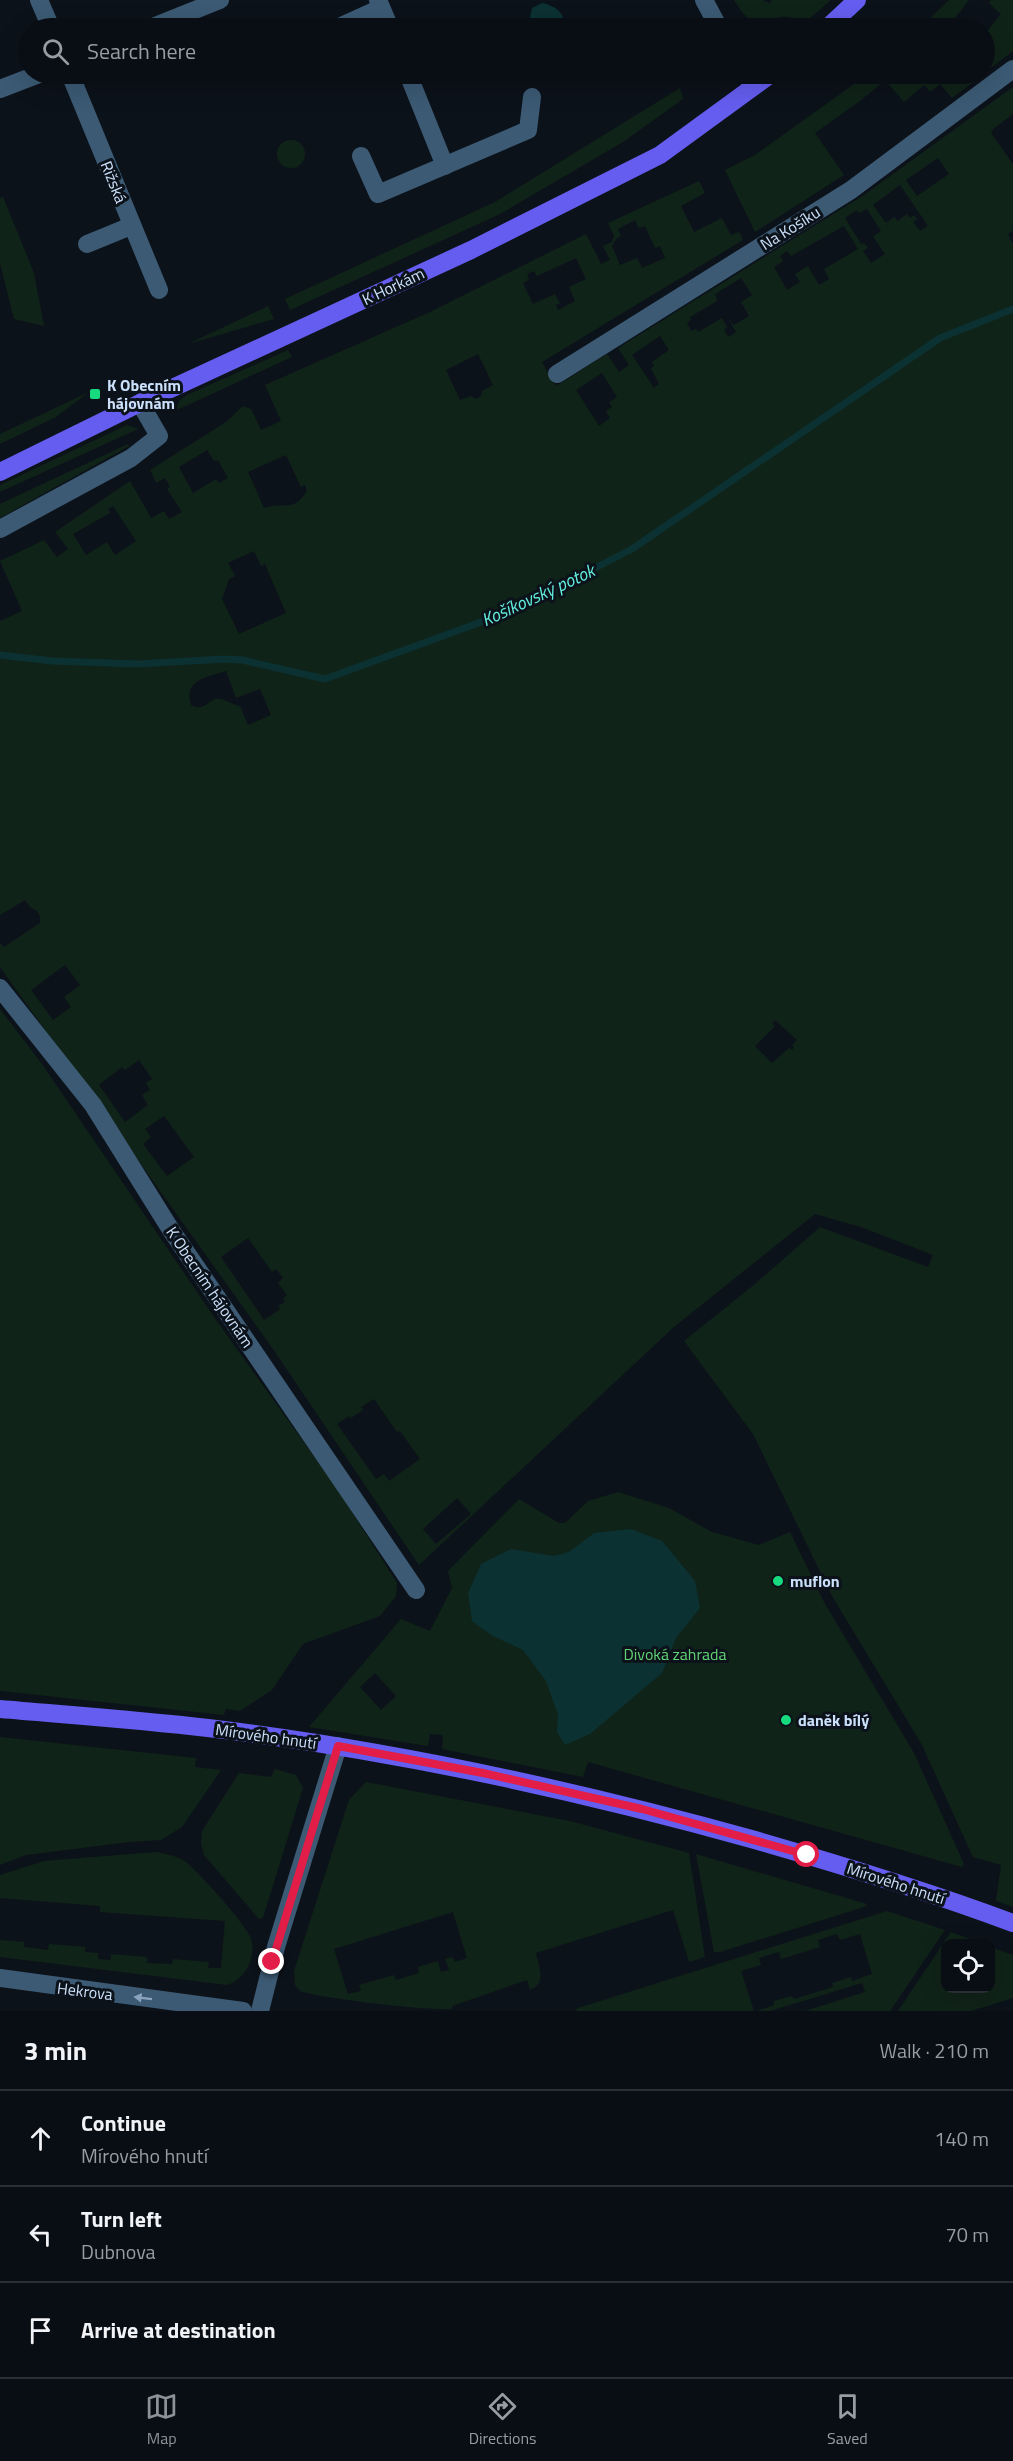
<!DOCTYPE html>
<meta charset="utf-8">
<style>
:root{--surface:#090e14;--page:#171c22;--text:#f1f3f6;--muted:#999ca0;--line:#292e34;--accent:#8c9099}
body{margin:0;font-family:"Titillium Web",sans-serif;background:var(--page);color:var(--text)}
.controls{position:absolute;right:18px;bottom:18px;display:grid;overflow:hidden;border-radius:12px;box-shadow:0 6px 24px #0002}
.controls button{width:54px;height:54px;display:grid;place-items:center;padding:0;border:0;border-bottom:2px solid var(--line);background:var(--surface);color:var(--text);font:30px sans-serif}
.stop{position:absolute;width:18px;height:18px;margin:-14px;border:4px solid #e11d48;border-radius:50%;background:#fff}
.stop.end{background:#e11d48;border-color:#fff;box-shadow:0 2px 6px #0008}
.list{margin:0;padding:0;list-style:none}
h2{display:flex;justify-content:space-between;align-items:center;height:78px;margin:0;padding:0 24px;font-size:26px}
h2 small{font-size:20px;font-weight:400;color:var(--muted)}
.list li{display:grid;grid-template-columns:39px 1fr auto;gap:18px;align-items:center;box-sizing:border-box;height:96px;padding:0 24px;border-top:2px solid var(--line)}
.list b{display:block;font-size:22px;white-space:nowrap}
.list p{margin:0;font-size:20px;white-space:nowrap;color:var(--muted)}
.list em{font-size:20px;font-style:normal;color:var(--muted)}
.icon{flex:none;width:33px;height:33px;fill:none;stroke:currentColor;stroke-width:2;stroke-linecap:round;stroke-linejoin:round}
.map{position:relative;flex:none;width:1013px;height:2011px;overflow:hidden}
.search{position:absolute;background:var(--surface);box-shadow:0 6px 24px #0002;left:18px;right:18px;top:18px;height:66px;display:flex;align-items:center;gap:15px;box-sizing:border-box;padding:0 21px;border-radius:33px;color:var(--muted);font-size:22px}
.sheet{height:366px;background:var(--surface)}
nav{display:flex;justify-content:space-around;align-items:center;box-sizing:border-box;height:84px;border-top:2px solid var(--line);background:var(--surface);font-size:16px;color:var(--muted)}
nav a{display:grid;justify-items:center;gap:3px}
nav .on{color:var(--accent)}
.map>svg:first-child{display:block}
.green{fill:#102318;fill-rule:evenodd}
.water{fill:#0c3133}
.lines{fill:none;stroke-linecap:round;stroke-linejoin:round}
.stream{stroke:#0c3133;stroke-width:7}
.minor{stroke:#3c5a74;stroke-width:18}
.major{stroke:#655def;stroke-width:18}
.oneway{fill:#8ba4be}
.route{stroke:#e11d48;stroke-width:8}
.poi-dot{fill:#16da7d;stroke:#0c121a;stroke-width:2}
.labels{text-anchor:middle;dominant-baseline:central;stroke-width:6;stroke-linejoin:round;paint-order:stroke}
.street-label{font-size:16px;fill:#cbe0fa;stroke:#0c121a}
.poi-label{font-size:16px;font-weight:bold;fill:#cbe0fa;stroke:#0c121a;text-anchor:start}
.park-label{font-size:16px;fill:#60d174;stroke:#0c121a}
.water-label{font-size:18px;font-style:italic;fill:#63efe0;stroke:#0c121a}
</style>
<div class="map">
<svg width="1013" height="2011" viewBox="0 0 1013 2011">
<rect width="100%" height="100%" fill="#0c121a"/>
<!-- green -->
<g class="green">
<path d="M734,0H762L770,3L772,0H831L803,24C772,0 762,48 734,0Z"/>
<polygon points="949,0 969,0 947,28 920,28"/>
<polygon points="991,0 1013,0 1013,51 984,73 985,34 1001,14 989,3"/>
<polygon points="868,74 984,74 952,98 940,84 930,92 924,85 904,102 885,80 860,101 815,133 844,175 755,232 725,170 755,155"/>
<path d="M1013,87V114L993,129L991,133L1013,164V231L1008,234L1013,244V1907L996,1901L1001,1865L973,1857L922,1745L832,1596L753,1434L684,1341L755,1284L820,1227L928,1267L933,1255L861,1227L815,1214L674,1327L419,1565L273,1349L0,967V943L4,947L40,923V916L37,911L31,908L25,900L0,915V621L22,611L0,561L44,540L57,557L68,549L55,532L130,481L151,518L164,511L169,519L182,512L167,489L170,487L165,478L156,483L150,470L226,422L243,406L251,409L261,430L281,421L265,385L430,312L586,234L601,264L610,260L603,246L612,242L614,236L608,223L699,181L705,193L681,206L694,232L722,218L731,235L739,232L743,240L542,362L556,386L607,354L619,372L629,365L618,348L864,195ZM938,158L949,174L917,196L906,180ZM900,185L928,226L920,231L913,222L917,219L914,215L910,218L907,214L898,221L894,217L886,223L873,205ZM867,209L881,231L873,236L885,254L871,263L863,251L868,248L864,243L861,244L845,218L857,210L859,213ZM635,220L639,228L645,226L655,248L660,246L665,258L642,268L637,258L620,265L612,246L617,238L621,236L618,229ZM844,226L858,249L824,269L829,279L819,285L808,266L795,274L800,282L787,290L774,267L783,261L780,256L787,251L791,256ZM576,258L586,279L569,287L575,301L558,310L556,305L560,304L555,294L533,304L523,283L529,280L527,274L534,271L537,276ZM741,278L752,295L741,302L749,316L734,325L727,316L736,332L728,337L724,330L727,327L722,318L698,332L696,329L691,331L687,323L691,320L690,317L717,301L715,294ZM660,336L669,350L652,362L654,366L651,368L659,384L654,388L632,355ZM478,354L493,385L482,391L481,396L476,399L471,396L460,400L446,370ZM602,373L617,397L609,402L612,407L606,411L610,418L599,426L576,390ZM207,450L214,461L218,460L228,478L219,483L216,479L193,493L179,467ZM286,455L301,487L305,485L307,491C292,514 284,501 264,508L248,472ZM113,506L136,541L115,555L107,542L86,555L73,534L110,513L108,509ZM254,551L261,566L265,564L286,613L239,634L222,599L229,579L235,576L228,563ZM226,671L236,698L260,689L271,715L248,725L240,706C233,705 227,700 220,699C208,697 207,713 191,705C183,680 207,677 226,671ZM65,965L80,985L64,997L71,1007L53,1020L31,990ZM775,1020L797,1040L792,1045L794,1047L792,1050L789,1048L772,1063L755,1046L775,1026L772,1023ZM139,1060L152,1079L146,1083L150,1090L142,1095L148,1105L125,1122L99,1085L122,1067L125,1070ZM164,1116L194,1157L167,1176L143,1144L151,1137L145,1129ZM248,1238L272,1272L276,1269L283,1278L278,1283L287,1295L283,1299L285,1302L278,1306L280,1309L264,1320L221,1257ZM374,1399L397,1432L400,1431L420,1459L389,1481L384,1474L376,1479L337,1424L349,1416L351,1418L363,1410L361,1407ZM457,1498L471,1514L436,1544L423,1529Z"/>
<polygon points="680,88 683,99 623,142 500,214 290,310 285,299 495,202"/>
<circle cx="291" cy="154" r="14"/>
<polygon points="3,197 34,273 44,326 14,319 0,263 0,198"/>
<polygon points="268,306 274,319 188,344"/>
<polygon points="288,350 292,357 175,411 179,401 187,395"/>
<polygon points="89,392 56,417 0,444 0,434"/>
<polygon points="127,425 138,429 0,492 0,485"/>
<polygon points="128,444 129,446 0,518 0,504"/>
<polygon points="0,1009 42,1064 216,1320 336,1487 397,1583 396,1596 380,1616 303,1644 272,1690 240,1711 226,1709 224,1715 0,1691"/>
<path d="M618,1492L669,1508L712,1532L759,1545L790,1532L824,1602L914,1753L964,1864L962,1867L588,1762L583,1777L442,1749L443,1735L430,1734L428,1746L309,1727L401,1619L430,1631L452,1588L448,1571L519,1499L559,1523H565L588,1501ZM375,1673L396,1696L381,1710L360,1687Z"/>
<polygon points="0,1737 196,1758 195,1767 221,1770 182,1827 161,1840 129,1842 26,1855 0,1865"/>
<polygon points="275,1769 296,1775 303,1788 263,1918 259,1919 204,1855 201,1843 202,1831 239,1773 271,1777"/>
<path d="M366,1782L570,1821L689,1853L705,1957L689,1962L673,1910L536,1953C539,1968 547,1983 530,1990L527,1980L452,2006V2009C430,2011 325,1999 300,1991L295,1985L294,1971L349,1800ZM453,1912L467,1958L455,1962L452,1957L445,1959L449,1970L441,1972L438,1961L418,1967L419,1973L396,1980L394,1975L359,1985L361,1991L348,1994L334,1949Z"/>
<path d="M156,1852C166,1854 178,1856 186,1862C198,1871 245,1924 250,1936C258,1955 246,1979 227,1985L0,1957V1940L24,1942V1947L48,1950L49,1944L85,1947V1952L98,1953V1959L111,1960V1954L147,1957V1963L172,1964L173,1959L209,1962L208,1968H221L225,1921L100,1912V1906L0,1898V1875L44,1861Z"/>
<polygon points="696,1854 867,1904 864,1907 720,1952 714,1952"/>
<polygon points="887,1911 945,1930 890,2011 805,2011 865,1992 862,1983 770,2011 757,2011 774,2005 774,2001 792,1996 794,1999 833,1987 832,1983 851,1977 852,1981 872,1974 860,1934 840,1940 837,1934 818,1940 820,1947 781,1959 779,1952 759,1958 761,1965 741,1971 754,2011 575,2011 578,2008"/>
<polygon points="951,1932 981,1943 946,1944 946,1988 990,1988 991,1947 1013,1955 1013,1998 971,2011 898,2011"/>
</g>
<!-- water -->
<g class="water">
<path d="M542,3C554,5 569,15 562,28C546,29 540,32 530,17L532,8Z"/>
<polygon points="631,1529 662,1541 695,1581 700,1608 676,1638 662,1673 590,1734 565,1745 557,1732 558,1715 546,1681 523,1650 491,1635 472,1621 468,1593 481,1564 511,1549 554,1556 569,1552 594,1533"/>
</g>
<g class="lines">
<!-- stream -->
<polyline class="stream" points="0,655 52,661 138,664 224,659 242,660 325,679 514,610 632,549 940,338 1013,309"/>
<!-- minor -->
<g class="minor">
<polyline points="39,0 51,28"/>
<polyline points="378,0 390,28"/>
<polyline points="704,0 719,28"/>
<polyline points="150,28 220,0"/>
<polyline points="337,28 381,8"/>
<polyline points="70,74 159,290"/>
<polyline points="408,74 445,166"/>
<polyline points="745,74 753,87"/>
<polyline points="0,89 39,74"/>
<polyline points="361,156 378,194 528,130 532,97"/>
<polyline points="87,244 131,226"/>
<polyline points="557,374 851,190 1013,69"/>
<polyline points="0,529 131,458 159,436 140,403"/>
<polyline points="0,988 93,1105 171,1230 416,1590"/>
<polyline points="0,1978 243,2011"/>
<polyline points="260,2011 276,1947 338,1746"/>
</g>
<!-- major -->
<g class="major">
<polyline points="827,28 857,0"/>
<polyline points="0,472 140,403 471,250 660,155 771,74"/>
<path d="M0,1709C69,1715 139,1720 208,1728C393,1750 576,1790 755,1840C842,1865 928,1891 1013,1923"/>
</g>
</g>
<!-- one-way arrows -->
<defs><path id="oneway-solid" d="M-6-.8H1V-3.2L6.5 0L1 3.2V.8H-6Z" transform="scale(1.5)"/></defs>
<use class="oneway" href="#oneway-solid" transform="translate(143 1998) rotate(-173)"/>
<g class="lines">
<!-- route -->
<polyline class="route" points="272,1962 338,1746 483,1773 642,1809 807,1855"/>
</g>
<!-- markers -->
<g class="poi-dot">
<rect x="89" y="388" width="12" height="12" rx="3"/>
<circle cx="778" cy="1581" r="6"/>
<circle cx="786" cy="1720" r="6"/>
</g>
<g class="labels">
<!-- street labels -->
<g class="street-label">
<text transform="translate(114 182) rotate(68)">Rižská</text>
<text transform="translate(790 228) rotate(-32)">Na Košíku</text>
<text transform="translate(393 286) rotate(-25)">K Horkám</text>
<text transform="translate(210 1287) rotate(56)">K Obecním hájovnám</text>
<text transform="translate(266 1736) rotate(8)">Mírového hnutí</text>
<text transform="translate(896 1883) rotate(18)">Mírového hnutí</text>
<text transform="translate(85 1991) rotate(7)">Hekrova</text>
</g>
<!-- poi labels -->
<g class="poi-label">
<text x="107" y="385">K Obecním<tspan x="107" dy="18">hájovnám</tspan></text>
<text x="790" y="1581">muflon</text>
<text x="798" y="1720">daněk bílý</text>
</g>
<!-- park labels -->
<g class="park-label">
<text x="675" y="1654">Divoká zahrada</text>
</g>
<!-- water labels -->
<g class="water-label">
<text transform="translate(538 595) rotate(-25)">Košíkovský potok</text>
</g>
</g>
</svg>
<div class="controls">
<button><svg class="icon" aria-label="locate" viewBox="0 0 24 24"><circle cx="12" cy="12" r="6"/><path d="M12 2v4M12 18v4M2 12h4M18 12h4"/></svg></button>
</div>
<div class="stop" style="left:807px;top:1855px"></div>
<div class="stop end" style="left:272px;top:1962px"></div>
<div class="search"><svg class="icon" aria-label="search" viewBox="0 0 24 24"><circle cx="10" cy="10" r="6"/><path d="M15 15l6 6"/></svg>Search here</div>
</div>
<section class="sheet">
<h2>3 min<small>Walk · 210 m</small></h2>
<ul class="list">
<li><svg class="icon" aria-label="ahead" viewBox="0 0 24 24"><path d="M12 20V5M6 11l6-6 6 6"/></svg><div><b>Continue</b><p>Mírového hnutí</p></div><em>140 m</em></li>
<li><svg class="icon" aria-label="left" viewBox="0 0 24 24"><path d="M17 20v-9H6M10 6l-5 5 5 5"/></svg><div><b>Turn left</b><p>Dubnova</p></div><em>70 m</em></li>
<li><svg class="icon" aria-label="arrive" viewBox="0 0 24 24"><path d="M6 21V4h12l-3 4 3 4H6"/></svg><div><b>Arrive at destination</b></div></li>
</ul>
</section>
<nav>
<a class="on"><svg class="icon" aria-label="map" viewBox="0 0 24 24"><path d="M3 6l6-2 6 2 6-2v14l-6 2-6-2-6 2zM9 4v14M15 6v14"/></svg>Map</a>
<a><svg class="icon" aria-label="directions" viewBox="0 0 24 24"><path d="M12 3l9 9-9 9-9-9zM9 14v-3h6M13 9l2 2-2 2"/></svg>Directions</a>
<a><svg class="icon" aria-label="saved" viewBox="0 0 24 24"><path d="M7 4h10v16l-5-4-5 4z"/></svg>Saved</a>
</nav>
